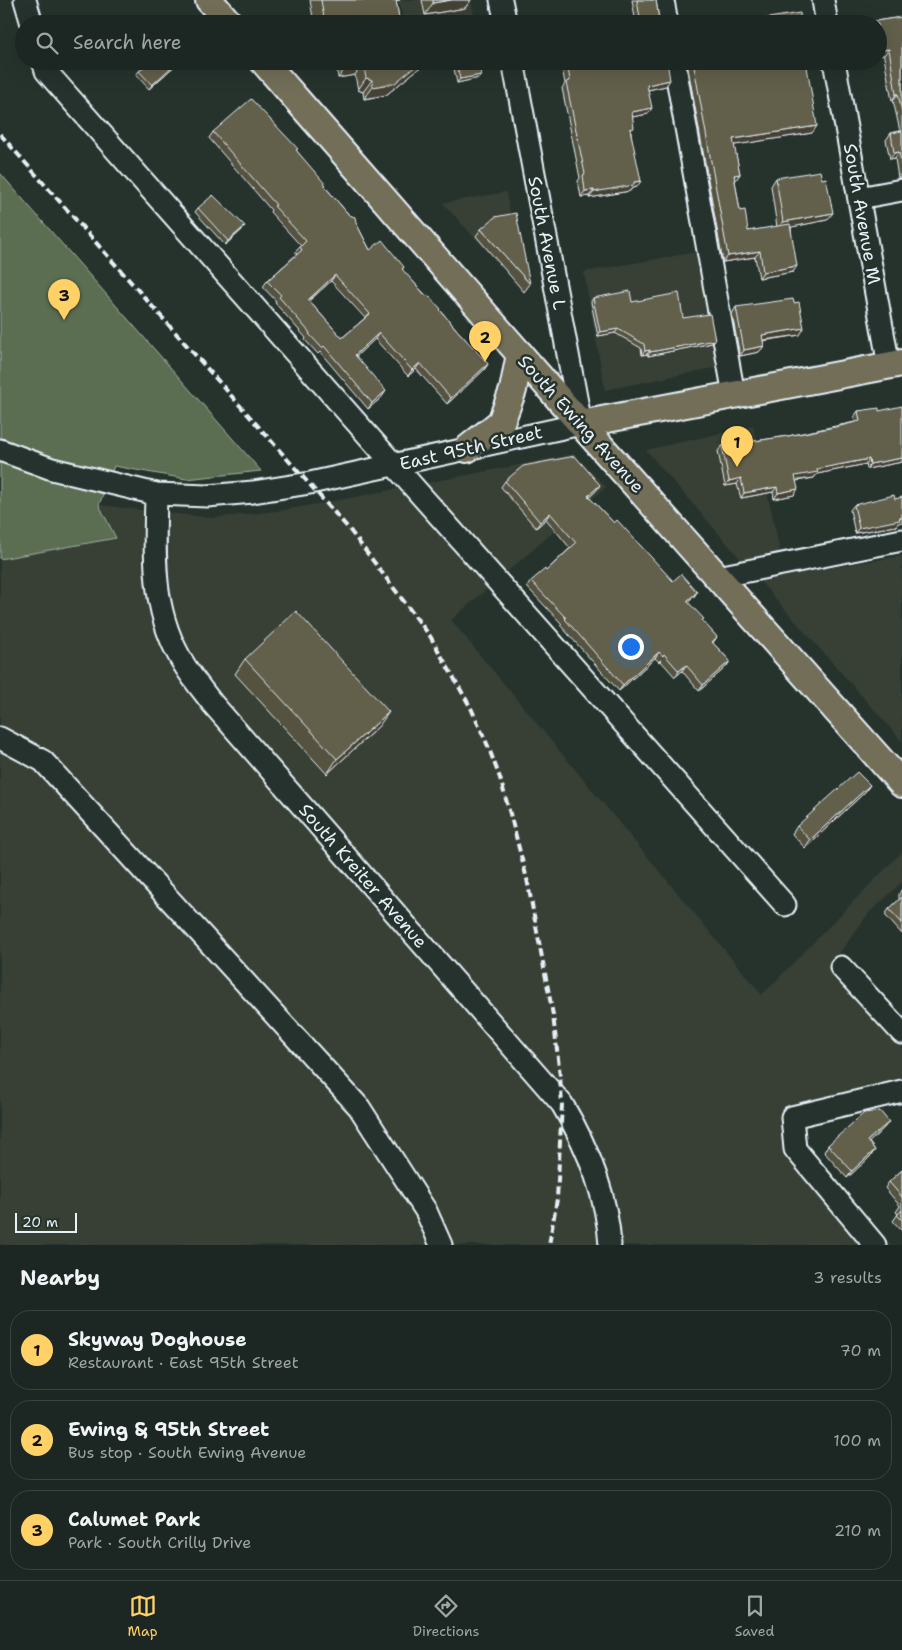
<!DOCTYPE html>
<meta charset="utf-8">
<style>
:root{--surface:#1c2622;--page:#29322f;--text:#f1f3f6;--muted:#a0a5a5;--line:#3a4340;--accent:#ffd166}
body{margin:0;font-family:"Shantell Sans",sans-serif;background:var(--page);color:var(--text)}
.scale{position:absolute;left:15px;bottom:12px;width:62px;box-sizing:border-box;padding-left:5px;border:2px solid #e8f1f8;border-top:0;font-size:14px;line-height:18px;white-space:nowrap;color:#e8f1f8;-webkit-text-stroke:4px #26332d;paint-order:stroke}
.you{position:absolute;left:630px;top:646px;width:18px;height:18px;margin:-12px;border:4px solid #fff;border-radius:50%;background:#1a73e8;box-shadow:0 0 0 8px #1a73e833}
.badge{display:grid;place-items:center;width:32px;height:32px;border-radius:50%;background:var(--accent);color:#111;font-size:16px;font-weight:700}
.pin{position:absolute;translate:-50% -41px;filter:drop-shadow(0 1px 2px #0008)}
.pin::after{content:'';position:absolute;top:26px;width:18px;height:15px;background:inherit;clip-path:polygon(0 0,100% 0,50% 100%)}
.list{margin:0;padding:0;list-style:none}
h2{display:flex;justify-content:space-between;align-items:center;height:65px;margin:0;padding:0 20px;font-size:21px}
h2 small{font-size:16px;font-weight:400;color:var(--muted)}
.list li{display:grid;grid-template-columns:32px 1fr auto;gap:15px;align-items:center;box-sizing:border-box;height:80px;margin:0 10px 10px;padding:0 10px;border:1px solid var(--line);border-radius:20px}
.list b{display:block;font-size:19px;white-space:nowrap}
.list p{margin:0;font-size:16px;white-space:nowrap;color:var(--muted)}
.list em{font-size:16px;font-style:normal;color:var(--muted)}
.icon{flex:none;width:28px;height:28px;fill:none;stroke:currentColor;stroke-width:2;stroke-linecap:round;stroke-linejoin:round}
.map{position:relative;flex:none;width:902px;height:1245px;overflow:hidden}
.search{position:absolute;background:var(--surface);box-shadow:0 5px 20px #0002;left:15px;right:15px;top:15px;height:55px;display:flex;align-items:center;gap:12px;box-sizing:border-box;padding:0 18px;border-radius:28px;color:var(--muted);font-size:19px}
.sheet{height:335px;background:var(--surface)}
nav{display:flex;justify-content:space-around;align-items:center;box-sizing:border-box;height:70px;border-top:1px solid var(--line);background:var(--surface);font-size:14px;color:var(--muted)}
nav a{display:grid;justify-items:center;gap:2px}
nav .on{color:var(--accent)}
.map>svg:first-child{display:block}
.built{fill:#384036}
.green{fill:#5c6e51;stroke:#a2b0a4}
.lines{fill:none;stroke-linecap:round;stroke-linejoin:round}
.minor-casing{stroke:#e8f1f8;stroke-width:25}
.major-casing{stroke:#e8f1f8;stroke-width:30}
.minor{stroke:#26332d;stroke-width:21}
.major{stroke:#726e59;stroke-width:26}
.rail{stroke:#e8f1f8;stroke-width:4;stroke-dasharray:8 4;stroke-linecap:butt}
.wall{fill:#545240;stroke:#e8f1f8;fill-rule:evenodd}
.shaded-wall{fill:#454234;stroke:#e8f1f8}
.building{fill:#625f4b;stroke:#e8f1f8;fill-rule:evenodd}
.labels{text-anchor:middle;dominant-baseline:central;stroke-width:5;stroke-linejoin:round;paint-order:stroke}
.street-label{font-size:18px;fill:#e8f1f8;stroke:#26332d}
</style>
<div class="map">
<svg width="902" height="1245" viewBox="0 0 902 1245">
<rect width="100%" height="100%" fill="#26332d"/>
<filter id="ink" filterUnits="userSpaceOnUse"><feTurbulence type="fractalNoise" baseFrequency=".02" numOctaves="2"/><feDisplacementMap in="SourceGraphic" scale="10" xChannelSelector="R" yChannelSelector="G"/><feConvolveMatrix kernelMatrix="1 2 1 2 8 2 1 2 1" color-interpolation-filters="sRGB"/></filter>
<g filter="url(#ink)">
<!-- built -->
<g class="built">
<polygon points="399,0 471,0 475,24 404,24"/>
<polygon points="506,192 521,277 514,281 443,203"/>
<polygon points="702,251 723,366 605,390 584,272"/>
<polygon points="753,426 785,575 902,556 902,741 758,579 646,450"/>
<polygon points="574,454 606,487 451,620 762,995 902,852 902,882 869,913 832,963 902,1043 902,1104 799,1125 801,1141 891,1245 0,1245 0,559 116,538 98,505 212,518 278,511 345,499"/>
</g>
<!-- green -->
<polygon class="green" points="0,173 261,471 186,479 114,466 99,505 116,538 0,559"/>
<g class="lines">
<!-- minor casing -->
<g class="minor-casing">
<g id="minor">
<polyline points="25,0 32,24"/>
<polyline points="501,0 506,24"/>
<polyline points="663,0 667,24"/>
<polyline points="823,0 827,24"/>
<polyline points="43,61 46,71 418,492 785,905"/>
<polyline points="674,61 734,395"/>
<polyline points="834,61 889,366"/>
<polyline points="859,198 902,190"/>
<polyline points="0,450 52,469 156,494 207,496 253,492 310,483 581,424 513,61"/>
<path d="M156,494C155,555 150,611 185,666C193,679 203,691 212,703L562,1104C587,1146 607,1195 610,1245"/>
<polyline points="718,577 902,540"/>
<polyline points="0,738 43,761 359,1107 426,1211 441,1245"/>
<polyline points="841,967 902,1033"/>
<polyline points="875,1245 795,1149 792,1117 902,1091"/>
</g>
</g>
<!-- major casing -->
<g class="major-casing">
<g id="major">
<polyline points="209,0 230,24"/>
<polyline points="263,61 581,424 902,784"/>
<polyline points="581,424 902,363"/>
<polyline points="467,449 501,422 513,390 520,354"/>
</g>
</g>
<!-- minor -->
<use href="#minor" class="minor"/>
<!-- major -->
<use href="#major" class="major"/>
<!-- rail -->
<polyline class="rail" points="0,134 349,529 430,636 471,708 488,746 500,778 512,821 527,879 553,1015 560,1076 562,1104 557,1199 549,1245"/>
</g>
<!-- wall -->
<g class="wall">
<polygon points="310,0 400,0 396,1 400,24 314,24"/>
<polygon points="422,0 471,0 465,8 425,15"/>
<polygon points="632,0 656,0 659,20 661,24 636,24"/>
<polygon points="902,17 902,178 898,178 895,158 890,159 886,140 891,133 900,131 893,100 892,101 878,24 868,24 869,22"/>
<polygon points="150,61 180,61 149,89 136,75 139,71"/>
<polygon points="336,61 428,61 386,95 364,99 363,92 358,90 355,75 338,78"/>
<polygon points="455,61 479,61 479,78 457,83 453,64"/>
<polygon points="561,61 667,61 666,86 648,90 648,114 632,117 631,132 637,187 632,188 630,191 589,198 589,196 581,197 578,181 580,178 562,88 565,84"/>
<polygon points="693,61 812,133 734,145 740,174 735,181 740,211 748,231 777,227 771,186 776,178 827,220 791,227 793,272 759,278 755,257 723,262 688,68"/>
<path d="M213,132L296,150L326,188L356,223L370,250L404,267L402,270L440,310L457,330L488,364L484,370L447,404L416,369L408,376L375,339L356,356L382,397L368,409L320,352L318,354L305,340L306,338L275,303L276,301L263,287L267,281L297,254L295,252L301,246L270,212L271,210L209,138ZM331,281L365,318L342,338L309,301Z"/>
<polygon points="198,208 242,230 225,245 195,212"/>
<polygon points="481,229 530,284 524,292 476,236"/>
<polygon points="593,298 632,302 683,318 712,343 648,356 647,354 642,355 641,348 615,333 598,336 591,302"/>
<polygon points="736,307 800,335 763,341 764,346 759,352 740,356 732,314"/>
<polygon points="858,411 879,411 902,462 867,469 866,464 817,474 814,478 796,481 794,495 774,499 773,492 741,498 737,484 725,486 718,451 722,446 788,436 855,422 854,417"/>
<polygon points="505,481 596,491 589,497 614,523 673,581 697,592 693,598 688,602 702,621 717,637 713,643 730,661 726,667 699,691 682,671 675,677 660,660 659,662 655,658 619,691 560,625 562,624 527,587 531,581 546,571 570,548 546,519 536,528 501,487"/>
<polygon points="895,499 898,523 896,526 855,533 850,510 854,505"/>
<polygon points="245,659 379,726 327,774 235,674"/>
<polygon points="870,785 864,793 805,848 792,834 797,826"/>
<polygon points="902,889 902,934 885,915 889,909 899,900 899,894"/>
<polygon points="884,1128 869,1142 875,1150 870,1157 847,1178 824,1152 828,1145"/>
<polygon points="902,1170 902,1231 893,1221 898,1214 896,1212 900,1206 885,1188 889,1182"/>
</g>
<!-- shaded-wall -->
<g class="shaded-wall">
<polygon points="451,0 471,0 465,8 425,15 433,3"/>
<polygon points="889,49 884,55 878,56 878,51"/>
<polygon points="178,61 180,61 149,89 152,85"/>
<polygon points="422,61 428,61 386,95 364,99 373,87"/>
<polygon points="363,63 355,75 338,78 347,66"/>
<polygon points="481,75 479,78 457,83 460,79"/>
<polygon points="366,78 372,80 363,92 358,90"/>
<polygon points="670,80 666,86 643,91 647,85"/>
<polygon points="896,94 898,94 893,100 892,101"/>
<polygon points="652,108 648,114 627,118 632,112"/>
<polygon points="817,126 812,133 729,146 733,139"/>
<polygon points="899,152 895,158 890,159 894,153"/>
<polygon points="902,172 902,178 898,178"/>
<polygon points="740,174 735,181 734,175"/>
<polygon points="641,181 637,187 632,188 630,191 589,198 594,192 634,182"/>
<polygon points="594,190 589,196 581,197 585,191"/>
<polygon points="833,213 827,220 777,230 783,222"/>
<polygon points="245,226 242,230 225,245 228,241"/>
<polygon points="760,251 755,257 723,262 728,256"/>
<polygon points="797,266 793,272 759,278 763,272"/>
<polygon points="335,275 331,281 303,306 308,300"/>
<polygon points="804,328 800,335 757,341 762,335"/>
<polygon points="618,329 615,333 598,336 600,332"/>
<polygon points="379,333 375,339 351,361 355,355"/>
<polygon points="715,340 712,343 648,356 650,352"/>
<polygon points="764,346 759,352 740,356 744,350"/>
<polygon points="650,350 647,354 642,355 645,351"/>
<polygon points="420,363 416,369 408,376 412,370"/>
<polygon points="488,364 484,370 447,404 451,398"/>
<polygon points="386,391 382,397 368,409 372,403"/>
<polygon points="902,458 902,462 867,469 870,464"/>
<polygon points="869,459 866,464 817,474 814,478 792,481 795,476 817,469"/>
<polygon points="741,478 737,484 725,486 729,481"/>
<polygon points="600,485 596,491 584,502 588,496"/>
<polygon points="777,487 773,492 741,498 744,493"/>
<polygon points="798,489 794,495 774,499 778,493"/>
<polygon points="550,513 546,519 536,528 540,522"/>
<polygon points="902,517 902,522 898,523 896,526 855,533 859,528"/>
<polygon points="697,592 693,598 683,607 687,601"/>
<polygon points="659,652 655,658 619,691 623,685"/>
<polygon points="730,661 726,667 699,691 703,685"/>
<polygon points="686,665 682,671 675,677 679,671"/>
<polygon points="389,712 379,726 327,774 337,759"/>
<polygon points="870,785 864,793 805,848 810,840"/>
<polygon points="889,1122 884,1128 863,1148 867,1141"/>
<polygon points="875,1150 870,1157 847,1178 852,1171"/>
</g>
<!-- building -->
<g class="building">
<polygon points="321,0 396,0 400,24 325,24"/>
<polygon points="433,0 451,0 433,3"/>
<polygon points="637,0 656,0 659,20 661,24 641,24"/>
<polygon points="800,13 801,24 751,24 750,21"/>
<polygon points="902,17 902,112 898,94 896,94 889,49 878,51 878,24 869,24 869,22"/>
<polygon points="150,61 178,61 152,85 139,71"/>
<polygon points="346,61 422,61 395,83 373,87 372,80 366,78 363,63 347,66"/>
<polygon points="456,61 479,61 481,75 460,79"/>
<polygon points="567,61 667,61 670,80 647,85 652,108 632,112 634,128 630,129 641,181 634,182 634,185 594,192 594,190 585,191 583,175 585,174 566,82 570,81"/>
<polygon points="693,61 806,61 817,126 733,139 740,174 734,175 740,211 745,210 748,231 790,224 797,266 763,272 760,251 728,256"/>
<path d="M251,99L298,149L296,150L326,185L324,186L326,188L349,215L355,217L356,223L370,250L382,240L404,267L402,269L426,296L428,295L441,309L440,310L457,330L488,364L451,398L420,363L412,370L379,333L355,355L386,391L372,403L324,346L322,348L309,334L310,333L279,297L281,295L267,281L302,250L300,247L306,241L274,206L276,205L213,132ZM335,275L370,314L342,338L308,300Z"/>
<polygon points="902,131 902,168 899,152 894,153 891,133"/>
<polygon points="820,171 822,179 826,178 833,213 783,222 776,178"/>
<polygon points="213,195 245,226 228,241 198,208"/>
<polygon points="516,213 530,284 481,229 495,217"/>
<polygon points="630,291 632,302 679,293 683,318 710,314 715,340 650,352 650,350 645,351 644,344 618,329 600,332 593,298"/>
<polygon points="793,299 794,303 799,302 804,328 762,335 764,346 744,350 736,307"/>
<polygon points="902,406 902,458 870,464 869,459 817,469 818,472 795,476 798,489 778,493 777,487 744,493 741,478 729,481 722,446 788,436 840,426 860,421 858,411 879,408 879,411"/>
<polygon points="575,456 600,485 588,496 614,523 617,520 673,581 681,574 697,592 687,601 704,619 702,620 717,637 712,642 730,661 703,685 686,665 679,671 664,654 663,656 659,652 623,685 565,619 566,618 531,581 545,569 546,571 576,543 550,513 540,522 505,481 523,466"/>
<polygon points="894,495 895,499 902,497 902,517 899,518 900,520 859,528 854,505"/>
<polygon points="296,611 389,712 337,759 245,659"/>
<polygon points="857,772 870,785 810,840 797,826"/>
<polygon points="902,897 902,923 889,909"/>
<polygon points="880,1111 889,1122 867,1141 875,1150 852,1171 828,1145 864,1113"/>
<polygon points="902,1170 902,1197 889,1182"/>
<polygon points="902,1210 902,1220 897,1215"/>
</g>
</g>
<g class="labels">
<!-- street labels -->
<g class="street-label">
<text transform="translate(862 214) rotate(80)">South Avenue M</text>
<text transform="translate(547 243) rotate(79)">South Avenue L</text>
<text transform="translate(581 424) rotate(48)">South Ewing Avenue</text>
<text transform="translate(471 448) rotate(-13)">East 95th Street</text>
<text transform="translate(363 876) rotate(49)">South Kreiter Avenue</text>
</g>
</g>
</svg>
<div class="scale">20 m</div>
<div class="you"></div>
<div class="pin badge" style="left:737px;top:467px">1</div>
<div class="pin badge" style="left:485px;top:362px">2</div>
<div class="pin badge" style="left:64px;top:320px">3</div>
<div class="search"><svg class="icon" aria-label="search" viewBox="0 0 24 24"><circle cx="10" cy="10" r="6"/><path d="M15 15l6 6"/></svg>Search here</div>
</div>
<section class="sheet">
<h2>Nearby<small>3 results</small></h2>
<ul class="list">
<li><span class="badge">1</span><div><b>Skyway Doghouse</b><p>Restaurant · East 95th Street</p></div><em>70 m</em></li>
<li><span class="badge">2</span><div><b>Ewing &amp; 95th Street</b><p>Bus stop · South Ewing Avenue</p></div><em>100 m</em></li>
<li><span class="badge">3</span><div><b>Calumet Park</b><p>Park · South Crilly Drive</p></div><em>210 m</em></li>
</ul>
</section>
<nav>
<a class="on"><svg class="icon" aria-label="map" viewBox="0 0 24 24"><path d="M3 6l6-2 6 2 6-2v14l-6 2-6-2-6 2zM9 4v14M15 6v14"/></svg>Map</a>
<a><svg class="icon" aria-label="directions" viewBox="0 0 24 24"><path d="M12 3l9 9-9 9-9-9zM9 14v-3h6M13 9l2 2-2 2"/></svg>Directions</a>
<a><svg class="icon" aria-label="saved" viewBox="0 0 24 24"><path d="M7 4h10v16l-5-4-5 4z"/></svg>Saved</a>
</nav>
